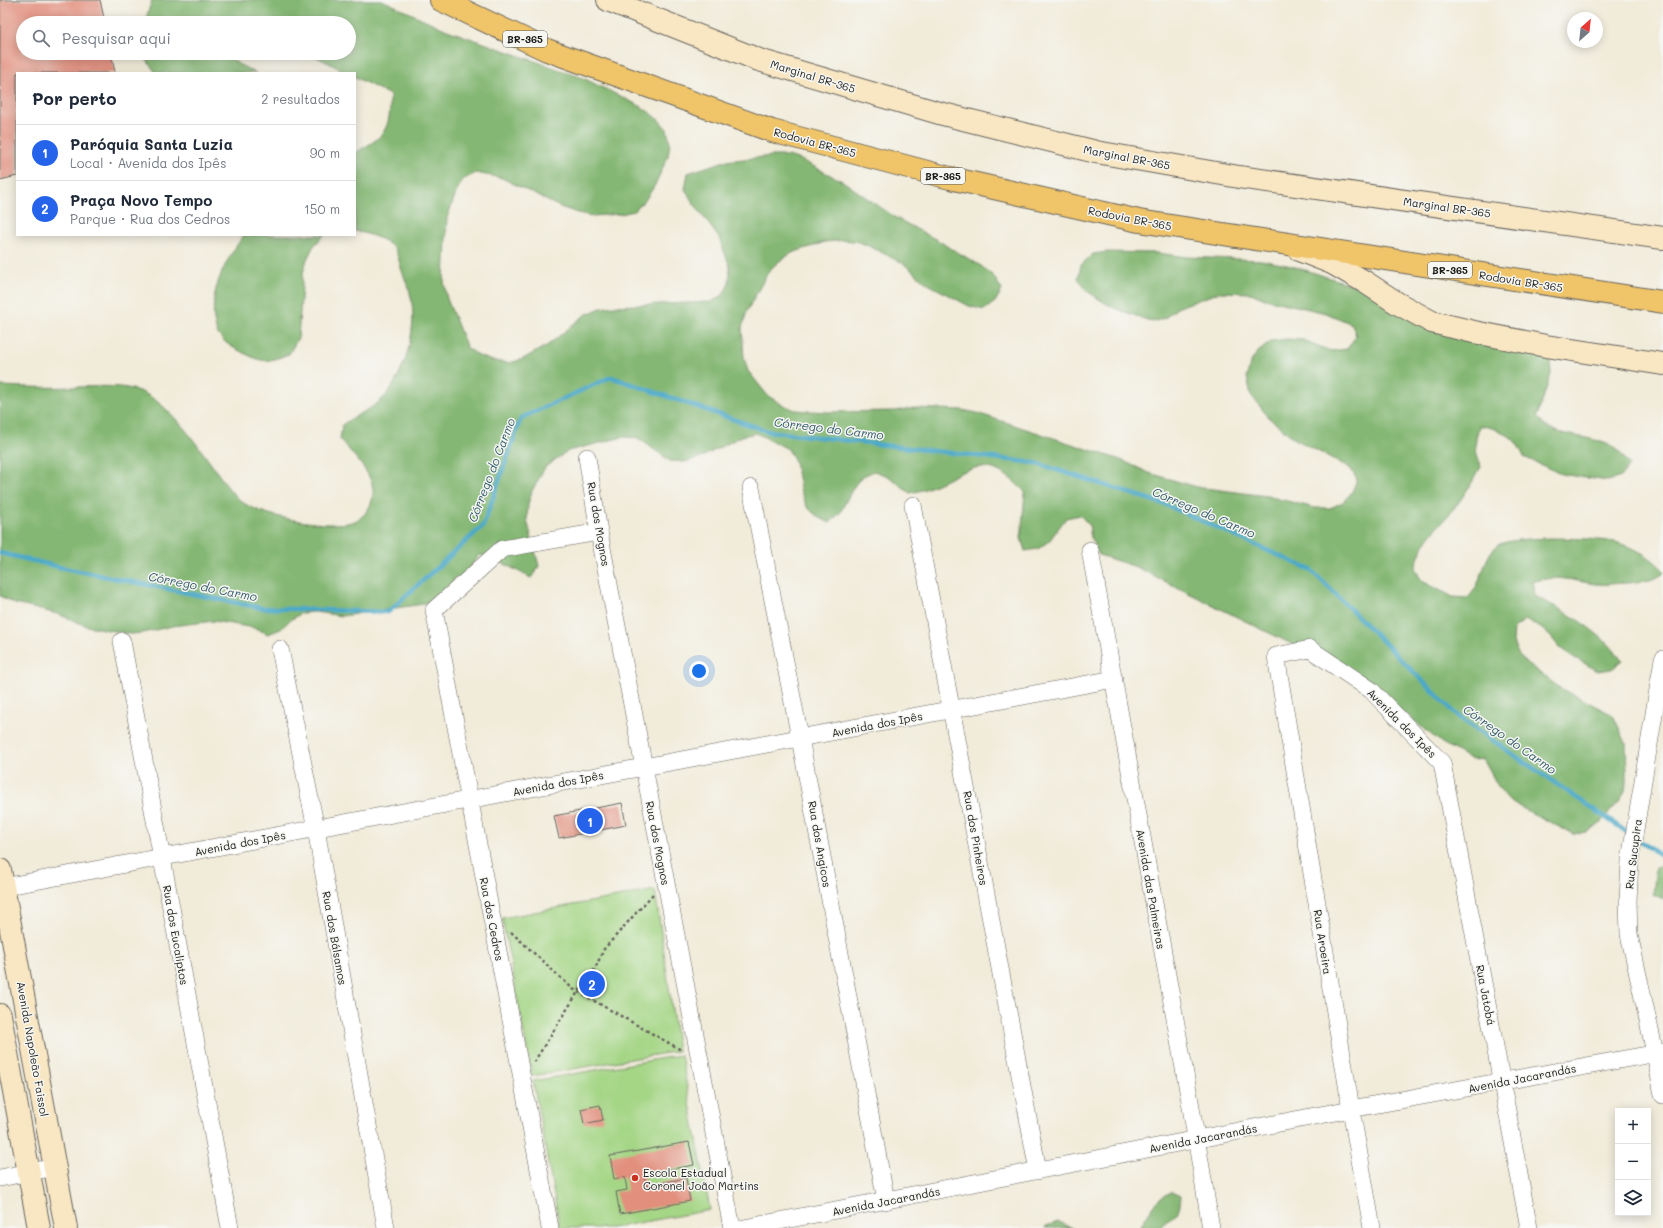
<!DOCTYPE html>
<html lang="pt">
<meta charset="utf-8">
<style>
:root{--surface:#fff;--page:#f6f6f7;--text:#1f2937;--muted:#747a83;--line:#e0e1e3;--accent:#2563eb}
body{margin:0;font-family:Mali,sans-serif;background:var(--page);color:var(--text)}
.controls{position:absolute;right:12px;bottom:12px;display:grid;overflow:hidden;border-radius:0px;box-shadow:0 2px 10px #0003}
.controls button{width:36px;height:36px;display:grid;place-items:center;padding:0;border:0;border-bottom:1px solid var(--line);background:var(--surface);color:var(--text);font:20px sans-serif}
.compass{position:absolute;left:1567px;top:12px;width:36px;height:36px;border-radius:50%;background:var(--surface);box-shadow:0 2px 10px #0003;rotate:27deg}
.you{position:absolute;left:699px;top:671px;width:14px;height:14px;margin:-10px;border:3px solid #fff;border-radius:50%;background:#1a73e8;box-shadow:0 0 0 6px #1a73e833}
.badge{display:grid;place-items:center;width:26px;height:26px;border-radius:50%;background:var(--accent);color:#fff;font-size:13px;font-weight:700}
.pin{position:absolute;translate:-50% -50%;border:2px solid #fff;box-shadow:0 1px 4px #0006}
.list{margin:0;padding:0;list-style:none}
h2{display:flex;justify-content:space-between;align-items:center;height:52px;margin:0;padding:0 16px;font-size:17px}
h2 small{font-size:13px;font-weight:400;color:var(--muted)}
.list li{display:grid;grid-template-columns:26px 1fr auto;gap:12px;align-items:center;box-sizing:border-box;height:56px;padding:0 16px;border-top:1px solid var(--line)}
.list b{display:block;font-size:15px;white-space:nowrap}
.list p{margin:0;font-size:13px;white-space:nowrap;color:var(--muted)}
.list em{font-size:13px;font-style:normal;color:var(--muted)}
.icon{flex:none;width:22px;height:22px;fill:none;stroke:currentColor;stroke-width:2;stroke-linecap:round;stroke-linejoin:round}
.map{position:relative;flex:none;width:1663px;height:1228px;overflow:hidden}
.search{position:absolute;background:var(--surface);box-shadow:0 2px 10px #0003;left:16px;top:16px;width:340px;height:44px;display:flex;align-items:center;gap:10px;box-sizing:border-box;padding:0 14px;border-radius:22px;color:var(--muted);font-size:15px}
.panel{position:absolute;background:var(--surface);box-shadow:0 2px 10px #0003;left:16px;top:72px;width:340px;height:164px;border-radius:0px}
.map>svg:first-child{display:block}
.green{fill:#a5d686;stroke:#607951}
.forest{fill:#84b773;stroke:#506a48}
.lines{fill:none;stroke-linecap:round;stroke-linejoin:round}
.stream{stroke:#4ba9c9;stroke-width:4.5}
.building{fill:#e28f7e}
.street-casing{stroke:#67645e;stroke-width:18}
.secondary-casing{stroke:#67645e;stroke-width:24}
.primary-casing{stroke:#67645e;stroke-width:24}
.path{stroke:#67645e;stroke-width:2.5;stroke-dasharray:3 3;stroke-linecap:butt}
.street{stroke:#fff;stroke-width:17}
.secondary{stroke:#f9e7c3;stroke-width:22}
.primary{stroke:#f0c469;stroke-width:22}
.poi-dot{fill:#c8321e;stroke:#f6f6f2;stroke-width:1.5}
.labels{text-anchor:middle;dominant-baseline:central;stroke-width:3;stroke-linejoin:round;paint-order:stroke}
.shield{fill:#f6f6f2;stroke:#5d5d5c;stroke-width:1}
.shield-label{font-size:10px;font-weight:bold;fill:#1c1c1c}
.street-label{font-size:11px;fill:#1c1c1c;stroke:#f6f6f2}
.poi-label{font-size:11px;fill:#1c1c1c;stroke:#f6f6f2;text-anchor:start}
.water-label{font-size:12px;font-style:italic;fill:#315b6a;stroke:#f6f6f2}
</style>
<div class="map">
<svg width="1663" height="1228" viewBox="0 0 1663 1228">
<rect width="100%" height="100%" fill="#f6f6f2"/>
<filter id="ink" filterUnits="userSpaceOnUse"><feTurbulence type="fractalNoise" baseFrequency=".025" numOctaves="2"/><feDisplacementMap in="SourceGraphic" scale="8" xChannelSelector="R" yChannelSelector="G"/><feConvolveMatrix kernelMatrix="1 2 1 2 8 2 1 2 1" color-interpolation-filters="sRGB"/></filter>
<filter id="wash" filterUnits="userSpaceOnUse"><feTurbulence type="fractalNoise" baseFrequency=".012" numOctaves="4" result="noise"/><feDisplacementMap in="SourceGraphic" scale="16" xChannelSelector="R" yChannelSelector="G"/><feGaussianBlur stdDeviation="0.9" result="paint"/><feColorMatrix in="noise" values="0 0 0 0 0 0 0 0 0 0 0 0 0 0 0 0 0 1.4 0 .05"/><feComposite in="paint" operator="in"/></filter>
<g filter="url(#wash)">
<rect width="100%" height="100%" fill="#f1ebd9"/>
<!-- green -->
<g class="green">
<polygon points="655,890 678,1051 532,1076 502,918"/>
<polygon points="681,1055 710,1210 611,1228 560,1228 533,1081"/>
</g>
<!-- forest -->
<g class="forest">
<path d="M152,0H382L447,30L583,78L642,107L656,117L667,129L670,142L668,156L655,185L646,199L634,211L621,214L592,216L578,213L560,207L502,178L476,173L462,180L456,193L447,218L444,282L447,299L467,348L479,356L493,361L509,363L523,359L548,345L585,315L601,308L614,306L711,302L723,295L729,283L730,267L719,238L692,201L685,189L688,173L725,161L773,156H788L801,160L844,182L896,218L937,240L981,266L994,277L1002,290L995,302L984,310L969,306L928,284L904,264L871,247L859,242L845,240L825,242L792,253L778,262L768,272L760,287L747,311L742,328L744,358L748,371L768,396L781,404L795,410L827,412L895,411L915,408L962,410L977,413L1121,460L1149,473L1197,487L1267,496L1315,508H1330L1343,502L1352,492L1357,479L1350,468L1295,439L1269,418L1251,395L1247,377L1250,363L1258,352L1272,341L1287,339L1303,340L1331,351L1347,349L1356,336L1352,324L1326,313L1265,299L1251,293L1220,292L1190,303L1177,308L1165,318L1153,322L1114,308L1102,301L1087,291L1078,278L1081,265L1093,254L1107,252L1157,253L1187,257L1261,260L1292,266L1350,284L1539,348L1550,359L1551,374L1537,417C1540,420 1543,423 1546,426C1563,439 1600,434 1619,452C1623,456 1626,461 1629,465L1621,477L1608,481L1561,474L1524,457C1515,435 1502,430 1480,425C1473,443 1475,449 1481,467C1474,479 1467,491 1459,502C1439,529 1424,534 1415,569L1422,581L1453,597L1468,598C1471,594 1475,590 1477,585C1484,573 1485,554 1498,545C1514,535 1604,537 1622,544C1637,549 1653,558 1663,570V574C1652,581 1641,582 1627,583C1617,583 1607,585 1596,584C1570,581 1560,574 1532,582L1535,596C1565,611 1603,632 1622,661L1612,669L1598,671L1573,657L1560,648L1551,637L1541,628L1525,620L1514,628L1513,642L1519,656L1529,665L1560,688L1613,715L1626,743L1627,774L1625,791L1618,803L1599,824L1587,832L1573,834L1520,807L1508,799L1499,788L1483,759L1472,760L1442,743L1405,714L1332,664L1136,567L1099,555L1091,538L1089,525L1080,515L1066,518L1049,541L1038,549L1025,551L1021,538L1025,492C976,441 962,483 910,493L888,476L874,471L861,477L853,488L840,513L830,523L818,517L807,507L801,492L795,462L788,449L756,433L742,436L702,457L685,462L670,461L638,438L623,437L568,451L545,467L532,491L528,504L527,520L539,566L531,578L493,558L480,555L461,578L451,588L423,604L342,616L315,612L302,613L290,620L281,629L268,634L255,628L214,621L172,626L143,633L130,634L87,626L58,614L15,604L2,597L0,596V386C25,387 50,388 76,387C96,387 119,384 139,391C167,401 197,444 214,468C222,479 230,492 241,501C260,517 328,529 352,522C366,518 374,503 373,489C372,473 350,452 340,439L342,425C361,411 379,408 392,387C408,362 417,325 411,297C409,286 404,278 401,268C399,261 398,254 394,248C384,238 368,234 355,231V153C363,148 375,142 381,135C391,124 390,108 390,95L355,77V73H348L309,53H349V23H146L147,15Z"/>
<polygon points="146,53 226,53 238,64 256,73 156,73 146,59"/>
<path d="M244,235H324L313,247L307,259L303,273L298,338L289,354C265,363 263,363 240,351C233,348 225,343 220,337C216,333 215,325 214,320C210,288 226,260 244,235Z"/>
<polygon points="1663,865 1663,899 1653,894 1656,867"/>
<path d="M1170,1192L1181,1196C1180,1204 1180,1212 1173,1217C1167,1222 1165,1220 1162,1228H1135L1140,1227C1150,1211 1153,1202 1170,1192Z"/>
<polygon points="1058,1222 1073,1228 1045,1228 1046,1226"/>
</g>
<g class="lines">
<!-- stream -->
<g class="stream">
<polyline points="0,553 59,567 262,608 388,612 483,526 521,418 611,377 767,431 1035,463 1164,504 1311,570 1460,718 1631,835"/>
<polyline points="1637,839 1663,857"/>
</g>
</g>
<g id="blocks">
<!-- building -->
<g class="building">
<polygon points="0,0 100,0 105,23 23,23 23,53 111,53 115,73 17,73 17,176 0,180"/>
<polygon points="622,803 626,825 559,838 554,816"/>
<polygon points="600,1105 603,1120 584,1124 581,1109"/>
<polygon points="689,1142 694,1165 644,1174 646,1186 686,1178 690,1201 620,1214 616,1192 627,1190 625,1177 614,1179 610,1156"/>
</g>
</g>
</g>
<g filter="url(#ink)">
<use href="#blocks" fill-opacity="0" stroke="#67645e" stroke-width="1"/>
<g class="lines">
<!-- street casing -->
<g class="street-casing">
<g id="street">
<polyline points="587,457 599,532 732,1228"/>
<polyline points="751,488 800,738 886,1201"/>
<polyline points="913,505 1038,1171"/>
<polyline points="1090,550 1191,1107 1211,1228"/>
<polyline points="122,641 230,1228"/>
<polyline points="280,649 316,829 386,1228"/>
<polyline points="1663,659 1630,860 1628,901 1629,934 1655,1053 1663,1095"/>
<polyline points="3,887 1114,679"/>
<polyline points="0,1178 55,1167"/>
<polyline points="550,1228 434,610 502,549 599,532"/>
<polyline points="744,1228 1351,1109 1663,1052"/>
<polyline points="1372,1228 1351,1109 1276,656 1310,649 1371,690 1442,763 1529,1228"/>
</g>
</g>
<!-- secondary casing -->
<g class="secondary-casing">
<g id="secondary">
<polyline points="608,0 759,60 939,113 1096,152 1239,177 1663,238"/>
<polyline points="1299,250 1332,263 1365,282 1397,303 1432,322 1474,332 1546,346 1663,364"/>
<polyline points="0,870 66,1228"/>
<polyline points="0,1015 39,1228"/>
</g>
</g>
<!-- primary casing -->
<g class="primary-casing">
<polyline id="primary" points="441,0 547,50 772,131 950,178 1139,221 1663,302"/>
</g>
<!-- path -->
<g class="path">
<polyline points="511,932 573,989 683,1051"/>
<polyline points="534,1062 578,992 591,977 604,949 653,894"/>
</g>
<!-- street -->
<use href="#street" class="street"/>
<!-- secondary -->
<use href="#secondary" class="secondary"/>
<!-- primary -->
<use href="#primary" class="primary"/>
</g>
</g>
<!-- markers -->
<circle class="poi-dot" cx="635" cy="1178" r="4"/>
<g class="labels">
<!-- shield labels -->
<g class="shield">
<rect x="503" y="31" width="44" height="16" rx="3"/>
<rect x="921" y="168" width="44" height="16" rx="3"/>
<rect x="1428" y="262" width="44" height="16" rx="3"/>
</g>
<g class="shield-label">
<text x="525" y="39">BR-365</text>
<text x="943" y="176">BR-365</text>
<text x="1450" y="270">BR-365</text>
</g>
<!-- street labels -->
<g class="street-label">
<text transform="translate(813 76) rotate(17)">Marginal BR-365</text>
<text transform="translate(815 142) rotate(15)">Rodovia BR-365</text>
<text transform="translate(1127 157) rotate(11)">Marginal BR-365</text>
<text transform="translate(1447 207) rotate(8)">Marginal BR-365</text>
<text transform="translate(1130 218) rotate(11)">Rodovia BR-365</text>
<text transform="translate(1521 281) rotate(9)">Rodovia BR-365</text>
<text transform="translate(599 524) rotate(80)">Rua dos Mognos</text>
<text transform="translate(1402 723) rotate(45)">Avenida dos Ipês</text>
<text transform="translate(877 724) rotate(-11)">Avenida dos Ipês</text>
<text transform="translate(558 783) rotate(-11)">Avenida dos Ipês</text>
<text transform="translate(976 838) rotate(80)">Rua dos Pinheiros</text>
<text transform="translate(240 843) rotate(-11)">Avenida dos Ipês</text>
<text transform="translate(658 843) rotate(79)">Rua dos Mognos</text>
<text transform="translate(820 844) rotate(80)">Rua dos Angicos</text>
<text transform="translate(1633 854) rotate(-83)">Rua Sucupira</text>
<text transform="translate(1151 889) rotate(80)">Avenida das Palmeiras</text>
<text transform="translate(492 919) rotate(79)">Rua dos Cedros</text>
<text transform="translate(176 935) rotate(80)">Rua dos Eucaliptos</text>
<text transform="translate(335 938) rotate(80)">Rua dos Bálsamos</text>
<text transform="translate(1323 942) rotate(81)">Rua Aroeira</text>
<text transform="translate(1486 995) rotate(79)">Rua Jatobá</text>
<text transform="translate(33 1049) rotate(80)">Avenida Napoleão Faissol</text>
<text transform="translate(1522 1078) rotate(-11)">Avenida Jacarandás</text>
<text transform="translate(1203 1138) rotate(-11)">Avenida Jacarandás</text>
<text transform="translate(886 1201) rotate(-11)">Avenida Jacarandás</text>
</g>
<!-- poi labels -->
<g class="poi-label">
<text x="643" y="1172">Escola Estadual<tspan x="643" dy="13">Coronel João Martins</tspan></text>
</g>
<!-- water labels -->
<g class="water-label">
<text transform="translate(829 428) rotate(7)">Córrego do Carmo</text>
<text transform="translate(491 470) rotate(-69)">Córrego do Carmo</text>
<text transform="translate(1204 512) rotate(23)">Córrego do Carmo</text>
<text transform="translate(203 586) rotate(11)">Córrego do Carmo</text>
<text transform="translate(1510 739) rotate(35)">Córrego do Carmo</text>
</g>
</g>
</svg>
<div class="controls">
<button>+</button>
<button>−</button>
<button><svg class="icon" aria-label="layers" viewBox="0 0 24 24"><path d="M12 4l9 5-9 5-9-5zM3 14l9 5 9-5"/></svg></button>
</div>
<svg class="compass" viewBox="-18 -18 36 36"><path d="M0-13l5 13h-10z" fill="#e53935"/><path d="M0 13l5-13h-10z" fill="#747a83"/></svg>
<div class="you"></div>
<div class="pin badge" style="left:590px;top:821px">1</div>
<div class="pin badge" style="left:592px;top:984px">2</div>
<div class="search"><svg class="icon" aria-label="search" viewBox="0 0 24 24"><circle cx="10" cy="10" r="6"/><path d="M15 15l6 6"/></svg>Pesquisar aqui</div>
<section class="panel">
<h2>Por perto<small>2 resultados</small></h2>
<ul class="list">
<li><span class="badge">1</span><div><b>Paróquia Santa Luzia</b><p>Local · Avenida dos Ipês</p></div><em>90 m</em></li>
<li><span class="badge">2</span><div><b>Praça Novo Tempo</b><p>Parque · Rua dos Cedros</p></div><em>150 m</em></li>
</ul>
</section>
</div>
